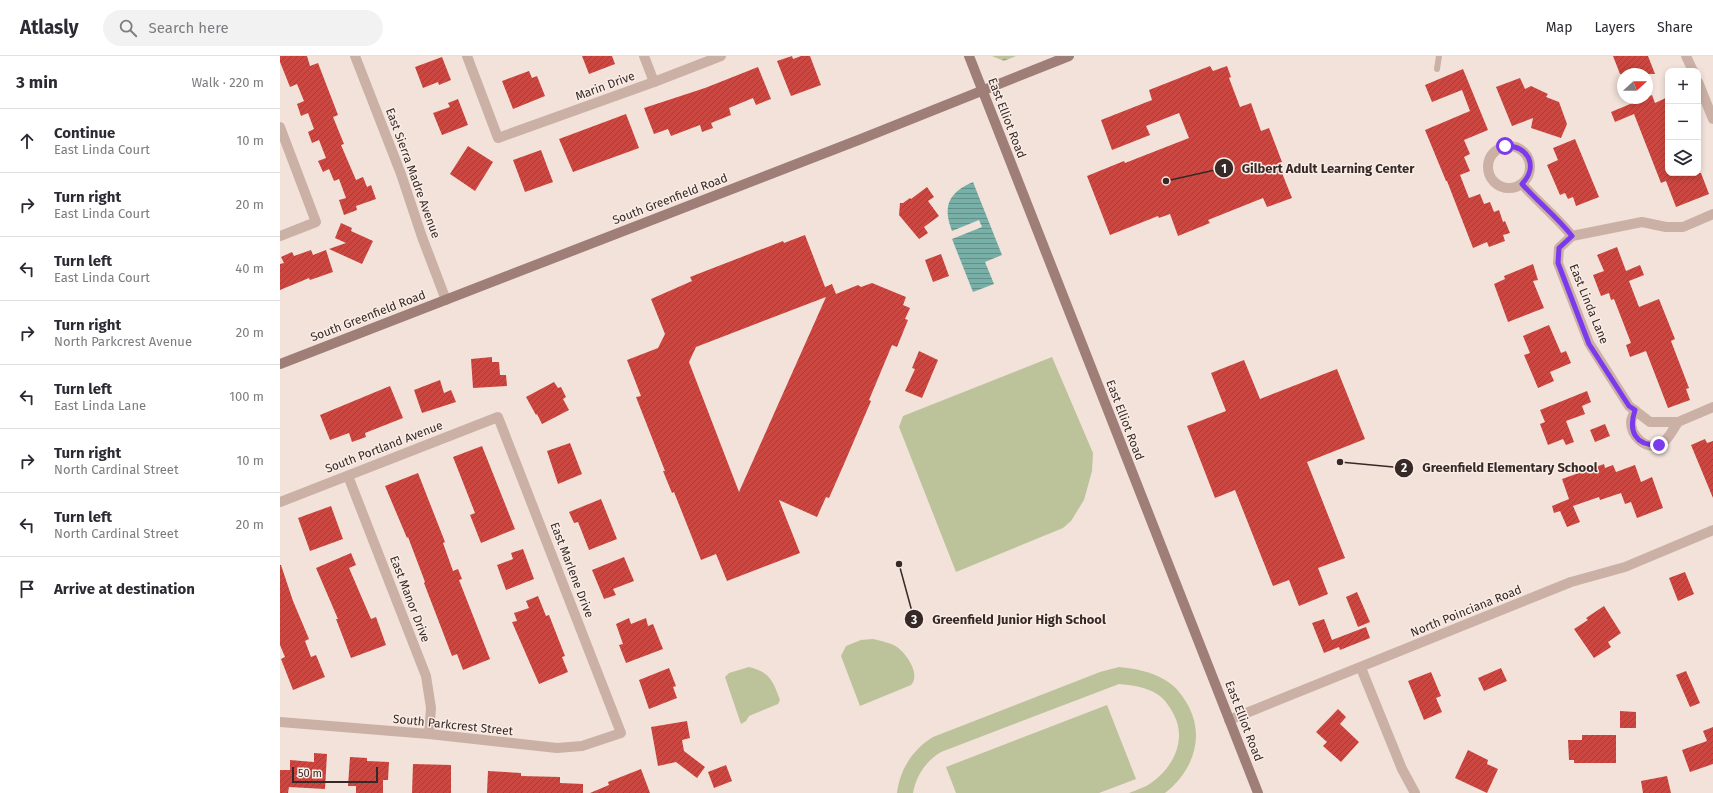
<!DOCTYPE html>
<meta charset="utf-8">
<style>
:root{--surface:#fff;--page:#f2f2f3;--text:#2b2b33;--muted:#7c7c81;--line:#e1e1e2}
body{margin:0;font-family:"Fira Sans",sans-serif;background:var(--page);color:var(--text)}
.controls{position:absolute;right:12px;top:12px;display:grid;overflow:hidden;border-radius:8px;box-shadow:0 2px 6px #0003}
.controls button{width:36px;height:36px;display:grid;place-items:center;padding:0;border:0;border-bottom:1px solid var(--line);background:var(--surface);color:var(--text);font:20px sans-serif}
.compass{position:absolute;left:1337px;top:12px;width:36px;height:36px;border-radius:50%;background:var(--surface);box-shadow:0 2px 6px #0003;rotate:69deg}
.scale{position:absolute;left:12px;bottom:10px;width:86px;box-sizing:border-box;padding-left:4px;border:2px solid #362927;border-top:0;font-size:11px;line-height:14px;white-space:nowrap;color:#362927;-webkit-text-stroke:3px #faede6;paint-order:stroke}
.stop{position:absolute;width:12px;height:12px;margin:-9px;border:3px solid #7c3aed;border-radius:50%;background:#fff}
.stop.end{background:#7c3aed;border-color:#fff;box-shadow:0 1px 4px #0008}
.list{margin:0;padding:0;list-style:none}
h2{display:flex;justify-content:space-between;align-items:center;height:52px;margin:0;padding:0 16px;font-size:17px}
h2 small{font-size:13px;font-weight:400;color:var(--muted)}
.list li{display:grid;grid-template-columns:26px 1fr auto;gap:12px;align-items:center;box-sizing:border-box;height:64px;padding:0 16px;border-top:1px solid var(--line)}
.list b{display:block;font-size:15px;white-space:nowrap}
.list p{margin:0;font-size:13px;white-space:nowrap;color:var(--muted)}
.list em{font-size:13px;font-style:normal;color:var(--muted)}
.icon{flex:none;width:22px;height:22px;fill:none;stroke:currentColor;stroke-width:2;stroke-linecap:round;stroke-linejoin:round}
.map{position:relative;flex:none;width:1433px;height:737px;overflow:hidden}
header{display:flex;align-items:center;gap:24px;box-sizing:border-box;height:56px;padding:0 20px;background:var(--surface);border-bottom:1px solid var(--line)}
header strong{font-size:19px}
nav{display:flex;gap:22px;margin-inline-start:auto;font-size:14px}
.search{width:280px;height:36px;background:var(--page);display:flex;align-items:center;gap:10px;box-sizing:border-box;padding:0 14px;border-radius:22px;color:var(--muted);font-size:15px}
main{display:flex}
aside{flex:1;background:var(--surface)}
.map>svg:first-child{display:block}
.grass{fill:#bcc29a}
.park{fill:url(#park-crowns)}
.water{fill:url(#water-rules)}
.building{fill:url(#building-hatch);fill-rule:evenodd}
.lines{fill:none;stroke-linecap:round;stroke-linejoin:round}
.lane{stroke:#cbb0a6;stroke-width:6}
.street{stroke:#cbb0a6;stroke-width:10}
.secondary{stroke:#9e7e77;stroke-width:10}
.route{stroke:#7c3aed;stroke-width:5}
.labels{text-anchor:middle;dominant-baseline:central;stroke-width:3;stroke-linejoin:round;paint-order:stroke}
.street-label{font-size:12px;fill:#362927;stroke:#faede6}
.leader{fill:none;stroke:#362927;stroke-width:1.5}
.callout-dot{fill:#362927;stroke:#faede6;stroke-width:1.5}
.mark-label{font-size:12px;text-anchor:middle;font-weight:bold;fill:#fff}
.callout-label{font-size:13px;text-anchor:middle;font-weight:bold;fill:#362927;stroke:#faede6;stroke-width:3;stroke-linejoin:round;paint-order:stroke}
</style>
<header>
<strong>Atlasly</strong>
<div class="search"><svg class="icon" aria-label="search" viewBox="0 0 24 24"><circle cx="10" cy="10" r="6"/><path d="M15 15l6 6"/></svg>Search here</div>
<nav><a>Map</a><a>Layers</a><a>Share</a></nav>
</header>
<main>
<aside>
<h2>3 min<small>Walk · 220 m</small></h2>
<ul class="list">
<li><svg class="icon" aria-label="ahead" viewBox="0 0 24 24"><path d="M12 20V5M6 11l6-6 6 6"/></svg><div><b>Continue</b><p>East Linda Court</p></div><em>10 m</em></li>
<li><svg class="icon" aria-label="right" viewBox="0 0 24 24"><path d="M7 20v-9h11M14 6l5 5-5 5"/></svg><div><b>Turn right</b><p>East Linda Court</p></div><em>20 m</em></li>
<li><svg class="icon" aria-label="left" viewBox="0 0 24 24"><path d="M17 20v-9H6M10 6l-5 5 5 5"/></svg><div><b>Turn left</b><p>East Linda Court</p></div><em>40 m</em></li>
<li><svg class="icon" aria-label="right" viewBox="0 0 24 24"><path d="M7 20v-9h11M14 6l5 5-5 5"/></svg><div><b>Turn right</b><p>North Parkcrest Avenue</p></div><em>20 m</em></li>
<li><svg class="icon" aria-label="left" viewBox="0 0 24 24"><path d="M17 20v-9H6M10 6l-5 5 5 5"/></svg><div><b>Turn left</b><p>East Linda Lane</p></div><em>100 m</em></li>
<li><svg class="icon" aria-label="right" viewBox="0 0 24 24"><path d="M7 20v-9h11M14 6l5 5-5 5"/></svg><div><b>Turn right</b><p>North Cardinal Street</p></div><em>10 m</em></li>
<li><svg class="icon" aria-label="left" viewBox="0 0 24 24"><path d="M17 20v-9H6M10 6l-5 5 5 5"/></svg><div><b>Turn left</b><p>North Cardinal Street</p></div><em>20 m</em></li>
<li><svg class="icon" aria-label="arrive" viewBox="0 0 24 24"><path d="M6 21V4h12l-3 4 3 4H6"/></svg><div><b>Arrive at destination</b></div></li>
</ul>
</aside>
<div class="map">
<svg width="1433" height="737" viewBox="0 0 1433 737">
<defs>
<pattern id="park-crowns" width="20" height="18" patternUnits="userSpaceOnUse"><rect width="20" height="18" fill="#bcc29a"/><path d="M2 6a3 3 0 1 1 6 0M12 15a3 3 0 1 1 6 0" fill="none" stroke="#9a9e7e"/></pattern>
<pattern id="water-rules" width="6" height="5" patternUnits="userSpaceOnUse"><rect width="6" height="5" fill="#78b0a8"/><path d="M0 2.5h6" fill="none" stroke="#638f89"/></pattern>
<pattern id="building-hatch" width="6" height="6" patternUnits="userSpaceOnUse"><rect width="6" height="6" fill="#ca4841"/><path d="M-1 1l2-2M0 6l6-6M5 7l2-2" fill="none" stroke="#a53c36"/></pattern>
</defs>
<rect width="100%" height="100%" fill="#f2e2da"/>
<!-- grass -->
<g class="grass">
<polygon points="772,301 813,397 812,415 804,444 791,465 783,472 676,516 619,371 623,360"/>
<path d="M593,583C601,585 611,587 617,591C627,598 641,619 631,629L580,650L561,600L566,590L581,584Z"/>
<path d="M469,611C490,616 493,625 500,644L498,648L469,660L466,665L461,668L445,621L449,617Z"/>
<path d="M839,611C855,613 871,615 885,624C896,630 903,640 909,651C925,683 912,716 885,737H849C856,734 864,732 871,727C893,712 907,684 894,659C890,651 885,643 877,638C866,631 852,629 839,628L661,696C646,705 636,720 633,737H617C620,713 633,693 653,681L820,616Z"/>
<polygon points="827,649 856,723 819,737 676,737 666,711"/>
</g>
<!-- park -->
<polygon class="park" points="712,0 736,0 724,5"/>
<!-- water -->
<path class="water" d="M693,126L722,199L705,206L714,228L693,236L672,183L702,171L699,164L672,175C662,150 669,136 693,126Z"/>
<!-- building -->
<g class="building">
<polygon points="0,0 27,0 30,10 38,7 58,59 53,61 64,88 61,89 76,124 83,121 87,131 91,129 96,143 76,150 77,154 64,159 59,144 66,142 59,123 54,125 49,113 43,116 38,105 46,102 39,84 32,87 28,76 34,73 28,57 21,60 17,48 24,45 17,28 10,31 0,6"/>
<polygon points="302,0 332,0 335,8 309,18"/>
<polygon points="512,0 513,3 521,0 530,0 541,29 511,40 497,5"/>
<polygon points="1333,0 1368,0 1375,18 1340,18"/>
<polygon points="162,1 171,24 159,29 158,26 143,32 135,11"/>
<polygon points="930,10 933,15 947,10 951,21 949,22 960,51 971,47 981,75 989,72 1002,106 998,107 1012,142 987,151 983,142 928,164 930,167 898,180 890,158 879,162 878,160 830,179 807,120 844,105 845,107 909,82 899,57 866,70 870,79 832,94 821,64 872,44 869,34"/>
<polygon points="478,11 491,43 476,49 473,42 449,52 451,59 431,67 433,72 422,76 420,69 391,80 388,73 374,78 364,52 425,32"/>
<polygon points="1183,13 1208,74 1184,84 1190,98 1184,101 1190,115 1180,119 1189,142 1200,138 1204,148 1210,146 1214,156 1219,154 1223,166 1225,165 1230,177 1223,179 1225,185 1209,191 1207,186 1193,192 1167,125 1166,125 1145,74 1190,55 1182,34 1152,46 1145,29"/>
<polygon points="249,15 252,22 257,20 265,40 233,53 222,25"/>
<polygon points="1240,22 1245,33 1251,30 1268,38 1266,41 1279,46 1287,68 1281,82 1251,72 1253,62 1232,70 1216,31"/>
<polygon points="1372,39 1375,47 1388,41 1388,117 1421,117 1429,138 1396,151 1386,125 1381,127 1354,58 1335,66 1331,56"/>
<polygon points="178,43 188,69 162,79 153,57 170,51 168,47"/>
<polygon points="346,58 359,92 293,116 279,83"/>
<polygon points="1295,83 1319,141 1296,150 1293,141 1288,143 1285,137 1280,139 1267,109 1278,104 1273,92"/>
<polygon points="188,90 213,106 195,135 170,118"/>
<polygon points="261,94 273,126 245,136 233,104"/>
<polygon points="647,131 654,141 648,145 659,160 644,171 648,177 639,183 619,159 620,147 623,147 630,142 631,143"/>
<polygon points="61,167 72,172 71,175 93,185 82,208 49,193 66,187 55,182"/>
<path d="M525,179L545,231L552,228L556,238L578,229L581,231L592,227L626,241L623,249L630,252L625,263L628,264L617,291L612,289L589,344L591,345L564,408L549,442L546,441L537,461L499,444L520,497L447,525L436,498L421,504L394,436L392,437L383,415H385L356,341L361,340L347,304L378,292L385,278L371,243L412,225L410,221L503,185L504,187ZM546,241L459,436L409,306L416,291Z"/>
<polygon points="1337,191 1346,215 1360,209 1364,219 1349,225 1359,251 1379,243 1395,283 1391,285 1409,332 1406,333 1410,344 1388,352 1366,295 1350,301 1346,289 1351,287 1334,243 1331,244 1329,237 1321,240 1313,219 1324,215 1317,199"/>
<polygon points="31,194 33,199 46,194 53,216 30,224 29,222 0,234 0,208 4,207 1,201 12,196 14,200"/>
<polygon points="661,198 669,220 653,226 645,204"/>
<polygon points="1253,208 1258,224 1253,225 1264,252 1228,266 1214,228 1225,223 1224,220"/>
<polygon points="1269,269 1281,297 1286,295 1291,307 1270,316 1274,325 1258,332 1244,299 1250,297 1243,280"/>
<polygon points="639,295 658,304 642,342 625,335 635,313 632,312"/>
<polygon points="212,301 212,306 219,306 220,319 226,319 227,330 193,332 191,303"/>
<polygon points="964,304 980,343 1057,313 1085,383 1027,406 1065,502 1038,512 1048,538 1019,550 1009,524 993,530 955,434 935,442 907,370 946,355 931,317"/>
<polygon points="160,324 164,337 171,334 176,346 142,357 134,334"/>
<polygon points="274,326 278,332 281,331 286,341 283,343 289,354 262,368 257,358 256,359 246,341"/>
<polygon points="110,330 123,362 85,377 86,381 72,386 69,377 50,384 40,359"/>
<polygon points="1307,335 1311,346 1302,350 1305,358 1286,365 1294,386 1286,389 1283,383 1268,389 1260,368 1265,366 1260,354"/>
<polygon points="1325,368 1330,380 1315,386 1310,374"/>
<polygon points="1425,383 1427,387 1433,385 1433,442 1411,389"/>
<polygon points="290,387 302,418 278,428 267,395"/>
<polygon points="202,390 235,473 201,487 190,459 195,457 173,401"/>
<polygon points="1324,408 1325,412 1333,409 1336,416 1355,409 1361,426 1372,421 1383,452 1357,462 1351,446 1345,448 1341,437 1320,444 1319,441 1293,450 1300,466 1287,471 1280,455 1274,457 1272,450 1289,443 1282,423"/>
<polygon points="138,417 165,486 163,487 173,515 178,513 182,523 179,524 210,603 183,614 177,598 172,600 144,527 145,526 128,481 127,482 105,430"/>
<polygon points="321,443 337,483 309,494 298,466 294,467 289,456"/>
<polygon points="51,450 63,483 30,495 18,462"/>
<polygon points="243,493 254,523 226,534 217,509 233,503 231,497"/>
<polygon points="71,497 76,509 69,512 91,563 96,561 106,589 71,602 56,563 58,563 36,512"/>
<polygon points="344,501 354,525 333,533 336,539 324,543 312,514"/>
<polygon points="0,509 1,509 13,545 29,583 25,585 31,601 36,599 45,621 13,634 1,603 5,601 0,589"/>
<polygon points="1405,516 1414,538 1398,545 1389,522"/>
<polygon points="1077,536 1090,566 1078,571 1066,541"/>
<polygon points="258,540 266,560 269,559 285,600 282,601 288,616 259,628 232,566 237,565 234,557 249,552 246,545"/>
<polygon points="1324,550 1341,577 1328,586 1331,591 1314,602 1294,573 1308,564 1306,562"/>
<polygon points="349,562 351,568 366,562 368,570 373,568 383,593 346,607 339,589 343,588 336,568"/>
<polygon points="1044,563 1052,584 1086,571 1090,582 1060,594 1059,591 1044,597 1032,567"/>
<polygon points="389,612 396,630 393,631 397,642 369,653 359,624"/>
<polygon points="1221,612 1227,625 1204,635 1198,622"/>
<polygon points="1406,615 1420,647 1410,651 1396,619"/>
<polygon points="1151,616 1161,640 1156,642 1162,656 1144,664 1128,625"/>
<polygon points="1058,653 1066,661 1060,668 1079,686 1061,706 1043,690 1047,686 1036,676"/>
<polygon points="1340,655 1356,656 1356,672 1340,672"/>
<polygon points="407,665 410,682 402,684 404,695 425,711 417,722 396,706 378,710 371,671"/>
<polygon points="1433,671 1433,708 1410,716 1402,694 1427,685 1423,675"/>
<polygon points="1302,679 1336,679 1336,707 1294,707 1294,704 1289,704 1288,684 1302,684"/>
<polygon points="1188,694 1208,704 1207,708 1218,713 1207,737 1175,722"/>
<polygon points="34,697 47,698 45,733 9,731 8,737 0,737 0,714 10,714 10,704 34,706"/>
<polygon points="70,701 87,702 87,705 109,706 108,724 103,724 103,737 76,737 76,730 68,730"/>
<polygon points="133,708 171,709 171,737 132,737"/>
<polygon points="446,709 452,725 434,732 428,716"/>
<polygon points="361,713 370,737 310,737 329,729 328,726"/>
<polygon points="208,715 241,717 241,720 280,721 280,727 303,728 303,737 207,737"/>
<polygon points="1387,720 1391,737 1363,737 1361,725"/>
</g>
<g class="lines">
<!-- lane -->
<polyline class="lane" points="1157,13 1159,0"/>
<!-- street -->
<g class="street">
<polyline points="75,0 121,118 142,181 166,244"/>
<polyline points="187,0 218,82 374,26 441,0"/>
<polyline points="364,0 374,26"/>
<polyline points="1406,0 1413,15"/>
<polyline points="1418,26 1433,63"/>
<polyline points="0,71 36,166 0,180"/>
<circle cx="1229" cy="111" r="21"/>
<path d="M1242,128C1258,146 1277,161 1292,180"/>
<polyline points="1433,158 1403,171 1386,171 1362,166 1292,180 1279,192 1278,207 1309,287 1349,350 1370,366 1398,366 1433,351"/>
<path d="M1355,354C1354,358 1351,362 1351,366C1351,379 1364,393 1378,389C1387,387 1393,373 1398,366"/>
<polyline points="68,420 146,620 151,652 149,678"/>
<polyline points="0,446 218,361 341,677 302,690 277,692 149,678 0,666"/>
<polyline points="1081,612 1122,713 1135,737"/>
<polyline points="949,664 1291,526 1345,511 1433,474"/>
</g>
<!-- secondary -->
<g class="secondary">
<polyline points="689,0 978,737"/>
<polyline points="0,308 581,83 789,0"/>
</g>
</g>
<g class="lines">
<!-- route -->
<path class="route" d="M1225,90C1248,89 1259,110 1242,128C1258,146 1277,161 1292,180L1279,192L1278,207L1309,288L1349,350L1355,354C1348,375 1355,390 1379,389"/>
</g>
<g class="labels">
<!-- street labels -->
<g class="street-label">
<text transform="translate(325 30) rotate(-20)">Marin Drive</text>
<text transform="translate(727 62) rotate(69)">East Elliot Road</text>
<text transform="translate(133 117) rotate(70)">East Sierra Madre Avenue</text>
<text transform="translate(390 143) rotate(-21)">South Greenfield Road</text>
<text transform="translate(1309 248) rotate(68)">East Linda Lane</text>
<text transform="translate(88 260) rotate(-21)">South Greenfield Road</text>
<text transform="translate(845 364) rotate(69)">East Elliot Road</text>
<text transform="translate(104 391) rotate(-21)">South Portland Avenue</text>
<text transform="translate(292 514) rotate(69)">East Marlene Drive</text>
<text transform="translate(130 543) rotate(69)">East Manor Drive</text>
<text transform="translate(1186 555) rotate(-22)">North Poinciana Road</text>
<text transform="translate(964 665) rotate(69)">East Elliot Road</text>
<text transform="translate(173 669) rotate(6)">South Parkcrest Street</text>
</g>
</g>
<!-- callouts -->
<path class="leader" d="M886 125L944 112M1060 406L1124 412M619 508L634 563"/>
<g class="callout-dot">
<circle cx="886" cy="125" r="4"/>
<circle cx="1060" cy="406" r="4"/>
<circle cx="619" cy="508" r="4"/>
<circle cx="944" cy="112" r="10"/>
<circle cx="1124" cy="412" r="10"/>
<circle cx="634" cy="563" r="10"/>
</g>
<g class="mark-label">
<text x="944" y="117">1</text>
<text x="1124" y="416">2</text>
<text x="634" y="568">3</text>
</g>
<g class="callout-label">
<text x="1048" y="117">Gilbert Adult Learning Center</text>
<text x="1230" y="416">Greenfield Elementary School</text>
<text x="739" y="568">Greenfield Junior High School</text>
</g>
</svg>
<div class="controls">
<button>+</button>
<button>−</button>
<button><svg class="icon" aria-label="layers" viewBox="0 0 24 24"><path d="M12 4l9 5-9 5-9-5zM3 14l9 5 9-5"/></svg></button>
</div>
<svg class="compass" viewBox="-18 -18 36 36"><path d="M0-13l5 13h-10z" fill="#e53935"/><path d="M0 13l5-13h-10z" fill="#7c7c81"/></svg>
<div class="scale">50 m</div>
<div class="stop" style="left:1225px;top:90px"></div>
<div class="stop end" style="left:1379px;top:389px"></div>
</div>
</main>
